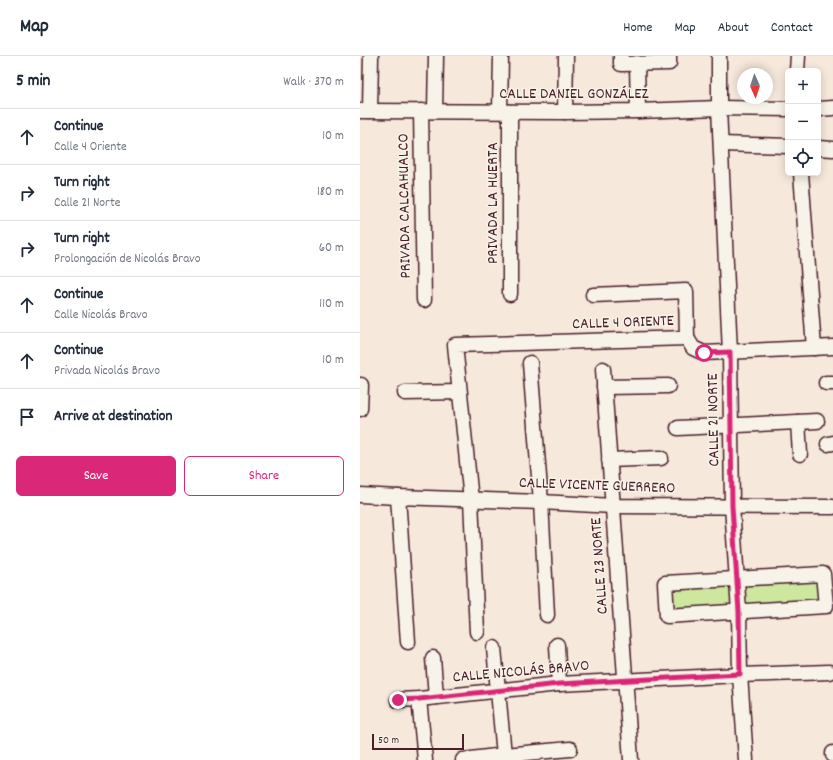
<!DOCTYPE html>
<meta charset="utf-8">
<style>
:root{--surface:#fff;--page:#f6f6f7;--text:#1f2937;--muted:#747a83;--line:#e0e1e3;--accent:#db2777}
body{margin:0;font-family:Dekko,sans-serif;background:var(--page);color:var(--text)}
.controls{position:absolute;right:12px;top:12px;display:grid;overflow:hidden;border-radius:6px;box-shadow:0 2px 10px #0003}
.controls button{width:36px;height:36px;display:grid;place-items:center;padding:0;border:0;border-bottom:1px solid var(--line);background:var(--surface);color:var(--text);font:20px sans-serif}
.compass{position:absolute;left:377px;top:12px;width:36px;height:36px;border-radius:50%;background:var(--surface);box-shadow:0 2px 10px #0003;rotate:177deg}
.scale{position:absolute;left:12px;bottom:10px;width:92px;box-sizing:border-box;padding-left:4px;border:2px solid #4a1f2b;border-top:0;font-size:11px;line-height:14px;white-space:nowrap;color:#4a1f2b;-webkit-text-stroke:3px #f7f3e8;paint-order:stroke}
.stop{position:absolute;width:12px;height:12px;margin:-9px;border:3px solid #db2777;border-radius:50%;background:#fff}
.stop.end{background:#db2777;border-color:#fff;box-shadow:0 1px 4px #0008}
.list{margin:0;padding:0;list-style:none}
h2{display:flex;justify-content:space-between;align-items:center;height:52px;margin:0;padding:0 16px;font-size:17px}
h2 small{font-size:13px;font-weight:400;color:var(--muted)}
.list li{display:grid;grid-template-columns:26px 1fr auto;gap:12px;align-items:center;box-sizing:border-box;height:56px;padding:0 16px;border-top:1px solid var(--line)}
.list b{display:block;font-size:15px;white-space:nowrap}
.list p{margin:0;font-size:13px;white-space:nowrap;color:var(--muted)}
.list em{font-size:13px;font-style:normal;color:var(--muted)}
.actions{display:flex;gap:8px;padding:12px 16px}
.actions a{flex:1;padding:9px 0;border:1px solid var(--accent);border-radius:6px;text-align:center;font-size:14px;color:var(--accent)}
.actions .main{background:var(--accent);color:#fff}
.icon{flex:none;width:22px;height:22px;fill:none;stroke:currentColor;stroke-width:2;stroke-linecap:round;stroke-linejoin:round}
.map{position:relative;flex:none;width:473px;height:704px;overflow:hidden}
header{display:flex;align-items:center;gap:24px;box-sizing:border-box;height:56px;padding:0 20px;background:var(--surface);border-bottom:1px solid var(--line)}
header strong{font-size:19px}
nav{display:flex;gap:22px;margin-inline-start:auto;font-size:14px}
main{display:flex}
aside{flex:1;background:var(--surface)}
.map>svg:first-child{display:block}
.green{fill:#cde79e;stroke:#8c8364}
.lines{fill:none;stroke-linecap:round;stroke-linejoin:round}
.street-casing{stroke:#4a1f2b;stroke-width:17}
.street{stroke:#f7f3e8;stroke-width:14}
.route{stroke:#db2777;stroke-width:5}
.labels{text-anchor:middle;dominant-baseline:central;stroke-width:3;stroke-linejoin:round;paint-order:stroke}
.street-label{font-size:16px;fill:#4a1f2b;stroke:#f7f3e8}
</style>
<header>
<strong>Map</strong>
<nav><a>Home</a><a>Map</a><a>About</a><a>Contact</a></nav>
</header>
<main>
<aside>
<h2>5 min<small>Walk · 370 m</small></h2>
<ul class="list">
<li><svg class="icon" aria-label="ahead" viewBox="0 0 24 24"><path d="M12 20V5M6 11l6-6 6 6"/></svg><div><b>Continue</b><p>Calle 4 Oriente</p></div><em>10 m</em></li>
<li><svg class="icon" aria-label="right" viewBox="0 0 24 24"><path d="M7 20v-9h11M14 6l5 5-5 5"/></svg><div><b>Turn right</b><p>Calle 21 Norte</p></div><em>180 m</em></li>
<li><svg class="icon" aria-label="right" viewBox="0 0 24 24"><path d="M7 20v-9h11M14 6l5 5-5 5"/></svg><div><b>Turn right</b><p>Prolongación de Nicolás Bravo</p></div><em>60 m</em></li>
<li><svg class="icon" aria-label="ahead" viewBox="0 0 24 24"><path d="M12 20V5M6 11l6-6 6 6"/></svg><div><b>Continue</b><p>Calle Nicolás Bravo</p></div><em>110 m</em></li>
<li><svg class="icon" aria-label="ahead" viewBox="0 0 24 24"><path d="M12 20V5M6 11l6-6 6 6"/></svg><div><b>Continue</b><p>Privada Nicolás Bravo</p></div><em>10 m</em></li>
<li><svg class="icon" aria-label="arrive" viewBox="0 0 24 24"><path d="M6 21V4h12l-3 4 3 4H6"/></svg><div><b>Arrive at destination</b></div></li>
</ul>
<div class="actions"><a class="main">Save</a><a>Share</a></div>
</aside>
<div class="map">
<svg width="473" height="704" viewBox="0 0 473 704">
<rect width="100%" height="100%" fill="#f6e8db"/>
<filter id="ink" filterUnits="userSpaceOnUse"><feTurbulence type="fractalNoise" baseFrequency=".025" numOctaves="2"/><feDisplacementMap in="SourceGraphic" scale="8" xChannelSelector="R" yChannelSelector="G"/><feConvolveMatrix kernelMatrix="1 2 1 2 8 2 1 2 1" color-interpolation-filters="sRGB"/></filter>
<g filter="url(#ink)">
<!-- green -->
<polygon class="green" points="461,520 463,549 309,557 307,528"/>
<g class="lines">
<!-- street casing -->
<g class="street-casing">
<g id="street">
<polyline points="261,0 261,8 309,7 309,0"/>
<polyline points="359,0 359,52 370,297 372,450 379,556 380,619 386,704"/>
<polyline points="277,7 278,55"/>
<polyline points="437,15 438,0"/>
<polyline points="458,53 473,52"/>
<polyline points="0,55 205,56 278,55 359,52 428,53"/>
<polyline points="10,55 11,0"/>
<polyline points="61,55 64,244"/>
<polyline points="75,55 76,0"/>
<polyline points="140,55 141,0"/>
<polyline points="150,56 150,238"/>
<polyline points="205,56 206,0"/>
<polyline points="361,88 428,90"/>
<polyline points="458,92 473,93"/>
<polyline points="441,117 454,292"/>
<polyline points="233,239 326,235 327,282"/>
<polyline points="327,282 333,292 344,297 473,291"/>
<polyline points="170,307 181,446 187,559"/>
<polyline points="243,313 271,704"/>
<polyline points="466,327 473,327"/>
<polyline points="244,331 308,330"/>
<polyline points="45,337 99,336"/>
<polyline points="0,353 1,329"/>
<polyline points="438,366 440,398"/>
<polyline points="318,372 457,365"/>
<polyline points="468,388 473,387"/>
<polyline points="249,404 301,402"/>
<polyline points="0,439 38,441 181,446 253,450 473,451"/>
<polyline points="38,441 48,586"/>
<polygon points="463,518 466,550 307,560 305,527"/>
<polyline points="117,576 111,444 95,289 327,282"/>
<polyline points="197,589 199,628"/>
<polyline points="134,592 144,699"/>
<polyline points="73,602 76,641"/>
<polyline points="59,643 65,704"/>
<polyline points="38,644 59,643 199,628 380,619 469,616"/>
<polyline points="473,697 473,699"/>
<polyline points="103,704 144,699 210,693"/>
</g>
</g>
<!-- street -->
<use href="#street" class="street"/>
</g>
</g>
<g class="lines" filter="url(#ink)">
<!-- route -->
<polyline class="route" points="38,644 59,643 199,628 380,618 379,556 372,450 370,296 344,297"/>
</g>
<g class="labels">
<!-- street labels -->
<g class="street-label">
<text x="214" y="38">CALLE DANIEL GONZÁLEZ</text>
<text transform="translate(133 147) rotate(-90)">PRIVADA LA HUERTA</text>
<text transform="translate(45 150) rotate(-91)">PRIVADA CALCAHUALCO</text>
<text transform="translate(263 267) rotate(-2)">CALLE 4 ORIENTE</text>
<text transform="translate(354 364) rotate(-91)">CALLE 21 NORTE</text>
<text transform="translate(237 430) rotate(2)">CALLE VICENTE GUERRERO</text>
<text transform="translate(240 510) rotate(-94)">CALLE 23 NORTE</text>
<text transform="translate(161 616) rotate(-5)">CALLE NICOLÁS BRAVO</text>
</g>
</g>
</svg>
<div class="controls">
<button>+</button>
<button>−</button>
<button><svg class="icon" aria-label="locate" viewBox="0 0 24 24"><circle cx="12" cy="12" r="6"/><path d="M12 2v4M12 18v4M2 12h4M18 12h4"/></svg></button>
</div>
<svg class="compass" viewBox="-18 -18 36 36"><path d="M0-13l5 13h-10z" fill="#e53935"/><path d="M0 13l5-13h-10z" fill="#747a83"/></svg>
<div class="scale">50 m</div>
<div class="stop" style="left:344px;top:297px"></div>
<div class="stop end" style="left:38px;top:644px"></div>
</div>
</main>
